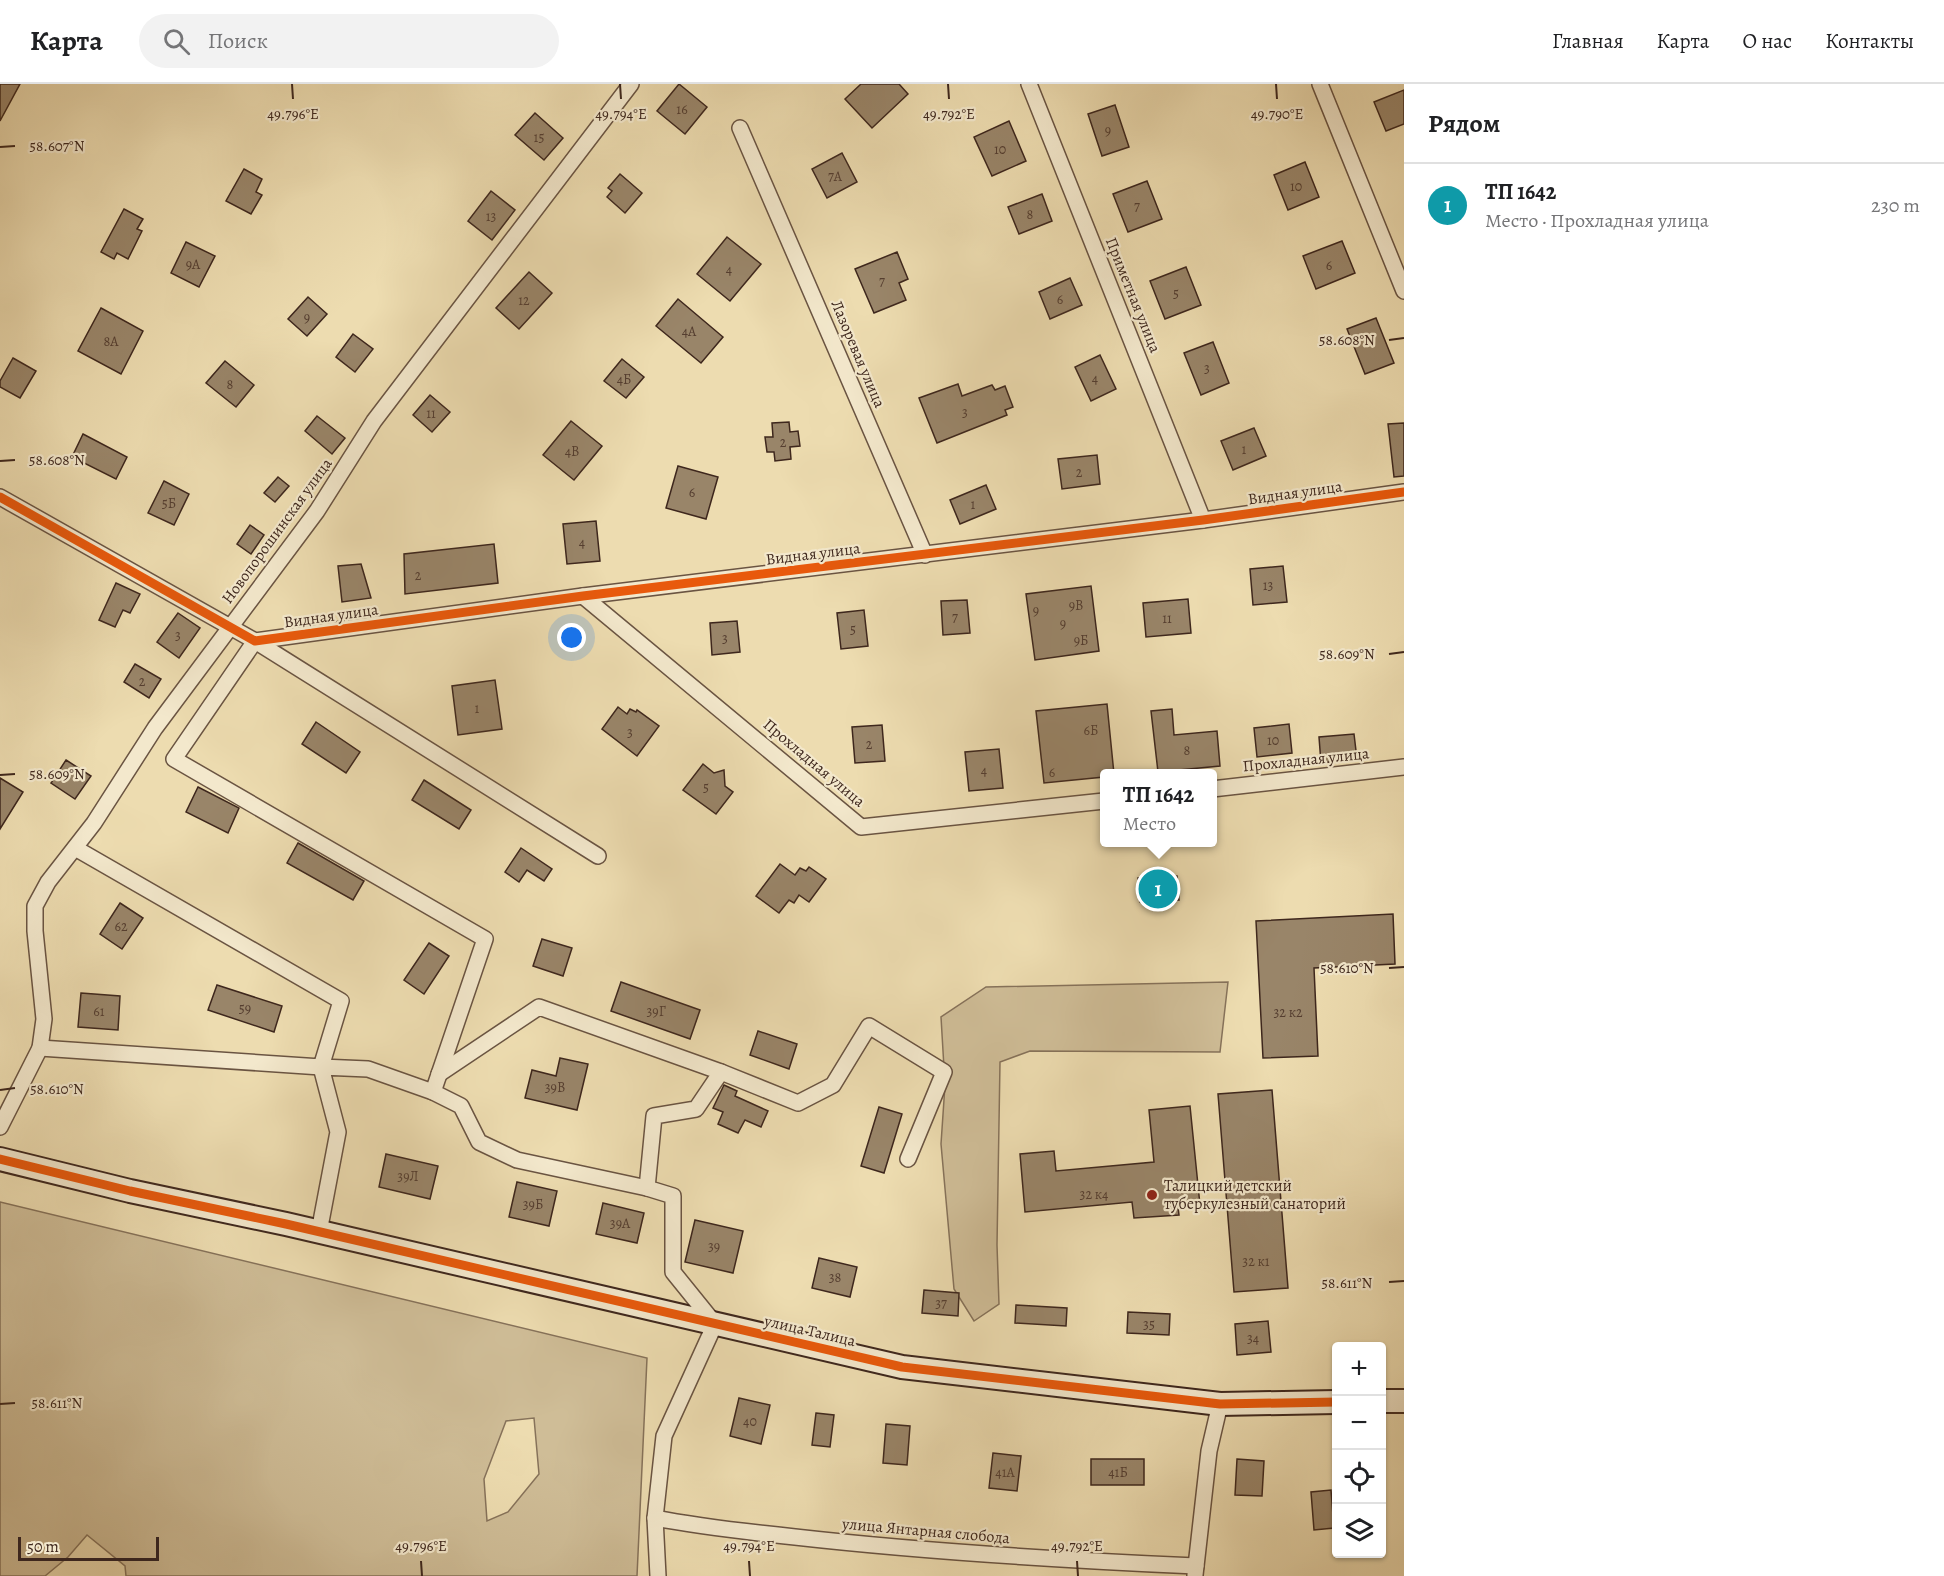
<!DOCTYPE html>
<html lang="ru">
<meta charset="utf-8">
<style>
:root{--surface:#fff;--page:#f2f2f2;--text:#202124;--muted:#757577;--line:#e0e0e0;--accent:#0b8043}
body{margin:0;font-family:Alegreya,serif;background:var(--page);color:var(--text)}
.controls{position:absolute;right:18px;bottom:18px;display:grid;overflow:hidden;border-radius:6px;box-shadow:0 2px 4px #0004}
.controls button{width:54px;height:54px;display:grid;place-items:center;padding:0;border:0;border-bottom:2px solid var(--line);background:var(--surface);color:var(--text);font:30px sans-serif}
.scale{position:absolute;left:18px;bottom:15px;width:141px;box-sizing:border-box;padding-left:6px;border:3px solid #3e271d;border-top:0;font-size:16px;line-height:21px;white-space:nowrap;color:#3e271d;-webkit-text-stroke:4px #f3e8cc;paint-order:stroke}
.you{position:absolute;left:572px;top:554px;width:21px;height:21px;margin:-15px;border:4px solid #fff;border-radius:50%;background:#1a73e8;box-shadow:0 0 0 9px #1a73e833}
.badge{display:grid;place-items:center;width:39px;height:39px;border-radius:50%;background:var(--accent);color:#fff;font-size:20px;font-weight:700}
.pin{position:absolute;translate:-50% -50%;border:3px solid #fff;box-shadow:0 2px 6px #0006}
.popup{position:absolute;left:1100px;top:685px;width:117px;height:78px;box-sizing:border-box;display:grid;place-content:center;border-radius:6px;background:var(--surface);filter:drop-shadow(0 2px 4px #0005);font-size:20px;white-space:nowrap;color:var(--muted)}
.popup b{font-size:22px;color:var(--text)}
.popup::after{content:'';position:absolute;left:50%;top:100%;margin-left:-12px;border:12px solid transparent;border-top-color:var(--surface)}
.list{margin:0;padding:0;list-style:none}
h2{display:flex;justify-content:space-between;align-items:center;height:78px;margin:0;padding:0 24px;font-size:26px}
h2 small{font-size:20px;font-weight:400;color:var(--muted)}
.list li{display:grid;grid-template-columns:39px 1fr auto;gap:18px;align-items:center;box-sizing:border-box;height:84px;padding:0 24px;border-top:2px solid var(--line)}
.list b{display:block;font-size:22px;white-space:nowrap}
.list p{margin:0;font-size:20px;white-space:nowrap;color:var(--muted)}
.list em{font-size:20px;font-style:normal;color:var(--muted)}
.icon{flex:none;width:33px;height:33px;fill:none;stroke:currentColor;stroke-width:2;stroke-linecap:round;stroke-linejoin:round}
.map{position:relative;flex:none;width:1404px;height:1492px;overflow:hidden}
header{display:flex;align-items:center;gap:36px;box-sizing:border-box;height:84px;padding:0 30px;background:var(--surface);border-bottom:2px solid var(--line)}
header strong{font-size:28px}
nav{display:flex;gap:33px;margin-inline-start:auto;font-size:21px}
.search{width:420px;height:54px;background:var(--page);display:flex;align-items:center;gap:15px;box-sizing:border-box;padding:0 21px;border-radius:33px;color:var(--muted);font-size:22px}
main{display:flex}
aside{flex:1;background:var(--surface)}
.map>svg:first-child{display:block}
.green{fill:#cfbd97;stroke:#86725a;stroke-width:1.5;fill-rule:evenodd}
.building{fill:#998569;stroke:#3e271d;stroke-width:1.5}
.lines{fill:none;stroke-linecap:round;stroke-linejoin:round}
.street-casing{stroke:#6a5442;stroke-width:18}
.secondary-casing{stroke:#3e271d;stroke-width:26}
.street{stroke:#f3e8cc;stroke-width:15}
.secondary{stroke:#f3e8cc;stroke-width:22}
.cycleway-casing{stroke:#f3e8cc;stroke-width:13}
.cycleway{stroke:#e8590c;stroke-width:9}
.ticks{fill:none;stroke:#3e271d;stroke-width:2}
.poi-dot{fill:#8f2418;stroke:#f3e8cc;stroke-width:2}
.labels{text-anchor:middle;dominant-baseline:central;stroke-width:4.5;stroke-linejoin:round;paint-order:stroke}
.number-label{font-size:14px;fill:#553e30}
.street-label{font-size:16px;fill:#3e271d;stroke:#f3e8cc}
.poi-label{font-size:16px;fill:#3e271d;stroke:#f3e8cc;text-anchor:start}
.ticks-label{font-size:15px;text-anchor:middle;fill:#3e271d;stroke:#f3e8cc;stroke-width:4.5;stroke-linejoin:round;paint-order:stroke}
</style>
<header>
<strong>Карта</strong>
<div class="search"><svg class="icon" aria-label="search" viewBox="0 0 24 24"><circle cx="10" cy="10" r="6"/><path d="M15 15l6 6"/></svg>Поиск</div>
<nav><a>Главная</a><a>Карта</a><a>О нас</a><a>Контакты</a></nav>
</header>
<main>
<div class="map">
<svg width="1404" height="1492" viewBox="0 0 1404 1492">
<rect width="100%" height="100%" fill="#eddcb0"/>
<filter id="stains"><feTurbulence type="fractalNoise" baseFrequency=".00333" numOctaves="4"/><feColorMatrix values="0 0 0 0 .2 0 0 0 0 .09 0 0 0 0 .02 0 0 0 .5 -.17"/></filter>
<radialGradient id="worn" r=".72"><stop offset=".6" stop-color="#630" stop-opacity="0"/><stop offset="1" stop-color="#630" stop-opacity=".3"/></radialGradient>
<!-- green -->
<g class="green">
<polygon points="1228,898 1220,968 1030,967 1000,978 997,1161 999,1220 974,1237 954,1205 941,1060 945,1001 941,933 986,903"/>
<path d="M0,1118L647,1274L637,1492H126L125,1482L87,1451L68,1473L45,1492H0ZM534,1334L539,1390L508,1428L487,1437L484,1395L506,1337Z"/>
</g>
<!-- building -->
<g class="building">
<polygon points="0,0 20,0 0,37"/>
<polygon points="679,0 707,23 685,50 657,27"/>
<polygon points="861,0 899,0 908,10 872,44 845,15"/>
<polygon points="1404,6 1404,40 1386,47 1374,18"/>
<polygon points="1115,21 1129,63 1102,72 1088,30"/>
<polygon points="535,29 563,54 544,76 515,51"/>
<polygon points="1009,37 1026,77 992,92 974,53"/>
<polygon points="842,69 857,98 827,114 812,85"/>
<polygon points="1305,78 1319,113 1288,126 1274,91"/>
<polygon points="244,85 262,95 256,108 262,111 251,130 226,117"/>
<polygon points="620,90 642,109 625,129 607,113 612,107 608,104"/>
<polygon points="1147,97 1162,135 1128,148 1113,110"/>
<polygon points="491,107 515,126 492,156 468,137"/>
<polygon points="1042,110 1052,137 1019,150 1008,123"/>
<polygon points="124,125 143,135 137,145 142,147 128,175 117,169 114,175 101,168"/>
<polygon points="727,153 761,180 730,217 697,190"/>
<polygon points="1342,157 1355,189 1316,205 1303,172"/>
<polygon points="186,158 215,172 199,203 171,189"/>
<polygon points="897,168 908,195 899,199 906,216 874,229 855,185"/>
<polygon points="1186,183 1201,221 1165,235 1150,197"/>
<polygon points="529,188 552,209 519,245 496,224"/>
<polygon points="1070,194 1082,221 1050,235 1039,208"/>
<polygon points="308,213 327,230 307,252 288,235"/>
<polygon points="678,215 723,253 701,279 656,242"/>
<polygon points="101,224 143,247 121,290 78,267"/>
<polygon points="1376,234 1394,279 1365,290 1347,245"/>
<polygon points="353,250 373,265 355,288 336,273"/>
<polygon points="1213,258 1229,299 1201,311 1184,269"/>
<polygon points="1100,271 1116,305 1091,317 1075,283"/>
<polygon points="13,274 36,287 20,314 0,303 0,297"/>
<polygon points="622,275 644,293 626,314 604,297"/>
<polygon points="225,277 254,301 236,323 206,299"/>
<polygon points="958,300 962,312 992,301 995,306 1005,302 1013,323 1005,326 1007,331 937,359 919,314"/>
<polygon points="430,311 450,328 432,348 413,331"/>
<polygon points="317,332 345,354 332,370 305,347"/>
<polygon points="571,337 602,362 574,396 543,371"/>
<polygon points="789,338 790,348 798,347 800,362 790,363 791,375 775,377 774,368 767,368 765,353 773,353 772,339"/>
<polygon points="1404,339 1404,392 1394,393 1388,340"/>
<polygon points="1254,344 1266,372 1233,386 1221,357"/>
<polygon points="83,350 127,373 116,395 72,373"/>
<polygon points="1097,371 1100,400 1062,405 1058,375"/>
<polygon points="678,382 718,393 706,435 666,424"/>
<polygon points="278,393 289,402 275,418 264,409"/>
<polygon points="164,397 189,410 174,441 148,429"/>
<polygon points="986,401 996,425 960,440 950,416"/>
<polygon points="596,437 600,477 567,480 563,440"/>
<polygon points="250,441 264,451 251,470 237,460"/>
<polygon points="494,460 498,499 405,510 404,470"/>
<polygon points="361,480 371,514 342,518 338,482"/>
<polygon points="1283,482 1287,518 1253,521 1250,485"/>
<polygon points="116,499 140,510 130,529 123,526 115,543 99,536"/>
<polygon points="1091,502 1099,567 1035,576 1026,510"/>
<polygon points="1188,515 1191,549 1146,553 1143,519"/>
<polygon points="967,516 970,549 943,551 941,517"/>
<polygon points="864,526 868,562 841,565 837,529"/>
<polygon points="178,529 200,544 179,574 157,558"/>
<polygon points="737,537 740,568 712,571 710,539"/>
<polygon points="135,580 161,595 149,614 124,598"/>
<polygon points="495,596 502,645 458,651 452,602"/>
<polygon points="1107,620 1114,690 1104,690 1104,693 1044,699 1036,627"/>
<polygon points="618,623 627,630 630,625 636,628 637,626 659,642 637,672 602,645"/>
<polygon points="1172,625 1174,651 1217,647 1220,682 1158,688 1151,627"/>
<polygon points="316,638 360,668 346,689 302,660"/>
<polygon points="1289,640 1292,669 1257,673 1254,644"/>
<polygon points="882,641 885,677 855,679 852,643"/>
<polygon points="1354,650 1357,675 1321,679 1319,653"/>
<polygon points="999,665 1003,704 969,707 965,668"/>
<polygon points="66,676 91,692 75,715 51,699"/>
<polygon points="703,680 714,689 724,686 725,702 733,708 716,730 683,706"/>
<polygon points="0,694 23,708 0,745"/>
<polygon points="424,696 471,726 459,745 412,716"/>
<polygon points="198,703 239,724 228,749 186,728"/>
<polygon points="298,759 364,797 353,816 287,779"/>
<polygon points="521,764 552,785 544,797 527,786 519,798 505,788"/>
<polygon points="780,780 795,791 800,784 806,787 809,783 826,795 809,818 799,811 794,819 789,816 779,829 756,812"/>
<polygon points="1177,792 1179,816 1140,818 1138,794"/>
<polygon points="120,819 143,834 122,865 100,850"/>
<polygon points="1393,830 1395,880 1314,884 1318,972 1263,974 1256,837"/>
<polygon points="542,855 572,864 563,892 533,882"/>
<polygon points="429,859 449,872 424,910 404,896"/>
<polygon points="621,898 700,926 690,955 611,927"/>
<polygon points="217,901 282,922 274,948 208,926"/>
<polygon points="81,909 120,912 118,946 78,943"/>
<polygon points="758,947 797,960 789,985 750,971"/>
<polygon points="560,974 588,980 577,1026 525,1014 532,986 556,992"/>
<polygon points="724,1001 737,1007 735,1012 768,1027 761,1043 745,1036 738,1049 718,1040 723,1028 713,1024"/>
<polygon points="1272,1006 1288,1204 1234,1208 1218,1010"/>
<polygon points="1190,1022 1200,1121 1178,1123 1179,1131 1134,1134 1132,1118 1025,1128 1020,1070 1054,1067 1056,1087 1154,1078 1149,1026"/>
<polygon points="879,1023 902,1030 884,1089 861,1082"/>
<polygon points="386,1070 438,1082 430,1115 379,1103"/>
<polygon points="517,1098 557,1107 549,1142 509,1133"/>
<polygon points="603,1119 644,1129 637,1159 596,1150"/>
<polygon points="695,1136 743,1147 733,1189 685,1178"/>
<polygon points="819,1174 857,1183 850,1213 812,1204"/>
<polygon points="924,1206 959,1209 958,1232 922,1229"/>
<polygon points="1016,1221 1067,1224 1066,1242 1015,1239"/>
<polygon points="1128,1228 1170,1230 1169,1251 1127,1249"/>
<polygon points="1268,1237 1271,1268 1237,1271 1235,1240"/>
<polygon points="739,1314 770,1321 761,1360 730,1352"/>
<polygon points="816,1329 834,1331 830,1363 812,1361"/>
<polygon points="886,1340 910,1342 907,1381 883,1379"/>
<polygon points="993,1369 1021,1372 1017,1407 989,1404"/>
<rect x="1091" y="1375" width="53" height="26"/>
<polygon points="1237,1375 1264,1377 1262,1412 1235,1411"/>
<polygon points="1331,1406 1334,1444 1314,1446 1311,1408"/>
</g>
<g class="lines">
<!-- street casing -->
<g class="street-casing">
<g id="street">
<polyline points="1029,0 1203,436"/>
<polyline points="1320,0 1404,207"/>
<polyline points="740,44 925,471"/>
<polyline points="0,413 255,557 583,512 1203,436 1404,408"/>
<polyline points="583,512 861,743 1104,717"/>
<polyline points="1212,705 1404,683"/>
<polyline points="40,964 321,983 341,917 75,764"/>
<polyline points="721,988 798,1019 833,1001 869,942 944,988 908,1075"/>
<polyline points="439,990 539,923 721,988 696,1025 654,1032 647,1104 673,1112 673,1188 715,1240 664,1352 655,1434 658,1492"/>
<polyline points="433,1008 485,855 174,675 255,557 598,772"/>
<polyline points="0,1043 40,964 44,935 35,847 35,822 48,798 94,739 155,644 317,427 374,337 631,0"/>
<polyline points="319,1148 338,1048 321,983 368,985 433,1008 461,1022 479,1058 517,1076 647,1104"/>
<path d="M655,1434C701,1443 748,1448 795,1453C928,1468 1062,1476 1196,1482"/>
<polyline points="1195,1491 1209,1367 1220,1320"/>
</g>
</g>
<!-- secondary casing -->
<g class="secondary-casing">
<g id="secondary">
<polyline points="0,1075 130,1107 286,1140 902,1283 1220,1320 1336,1318"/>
<polyline points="1382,1317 1404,1317"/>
</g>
</g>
<!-- street -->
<use href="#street" class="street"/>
<!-- secondary -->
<use href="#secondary" class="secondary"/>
<!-- cycleway casing -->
<g class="cycleway-casing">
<g id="cycleway">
<polyline points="0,413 255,557 583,512 1203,436 1404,408"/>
<polyline points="0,1075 130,1107 286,1140 902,1283 1220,1320 1336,1318"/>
</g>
</g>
<!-- cycleway -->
<use href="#cycleway" class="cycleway"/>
</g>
<!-- ticks -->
<path class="ticks" d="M292,0L293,15M620,0L621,15M948,0L949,15M1276,0L1277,15M0,63L15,62M1389,256L1404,254M0,377L15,376M1389,570L1404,568M0,691L15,690M1389,884L1404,883M0,1006L15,1004M1389,1198L1404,1197M0,1320L15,1319M421,1477L422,1492M749,1477L750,1492M1077,1477L1078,1492"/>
<!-- markers -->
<circle class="poi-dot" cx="1152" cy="1111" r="6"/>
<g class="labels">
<!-- number labels -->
<g class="number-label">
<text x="682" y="25">16</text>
<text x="1108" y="46">9</text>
<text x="539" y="53">15</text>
<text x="1000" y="65">10</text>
<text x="835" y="92">7А</text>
<text x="1296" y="102">10</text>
<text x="1137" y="122">7</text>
<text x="1030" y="130">8</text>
<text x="491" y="132">13</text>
<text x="193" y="180">9А</text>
<text x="1329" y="181">6</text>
<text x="729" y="185">4</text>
<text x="882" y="197">7</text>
<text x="1176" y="209">5</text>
<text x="1060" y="215">6</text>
<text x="524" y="216">12</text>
<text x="307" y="233">9</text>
<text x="689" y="247">4А</text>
<text x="111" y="257">8А</text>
<text x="1207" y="284">3</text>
<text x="1095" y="294">4</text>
<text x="624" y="295">4Б</text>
<text x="230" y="300">8</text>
<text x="965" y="328">3</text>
<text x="431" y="329">11</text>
<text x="783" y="358">2</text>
<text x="1244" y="365">1</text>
<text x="572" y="367">4В</text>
<text x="1079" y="388">2</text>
<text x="692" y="408">6</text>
<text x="169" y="419">5Б</text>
<text x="973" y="420">1</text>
<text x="582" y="458">4</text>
<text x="418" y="491">2</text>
<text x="1268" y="501">13</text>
<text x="1076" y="521">9В</text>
<text x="1036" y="526">9</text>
<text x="955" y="533">7</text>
<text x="1167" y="534">11</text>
<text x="1063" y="539">9</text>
<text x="853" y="545">5</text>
<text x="178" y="551">3</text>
<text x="725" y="554">3</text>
<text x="1081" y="556">9Б</text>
<text x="142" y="597">2</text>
<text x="477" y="624">1</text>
<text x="1091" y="646">6Б</text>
<text x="630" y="648">3</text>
<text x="1273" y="656">10</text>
<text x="869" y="660">2</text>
<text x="1187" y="666">8</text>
<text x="984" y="686">4</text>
<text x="1052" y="688">6</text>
<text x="706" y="703">5</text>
<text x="121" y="842">62</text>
<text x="245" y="924">59</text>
<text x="99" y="927">61</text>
<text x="656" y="927">39Г</text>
<text x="1288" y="928">32 к2</text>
<text x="555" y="1003">39В</text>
<text x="408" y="1092">39Л</text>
<text x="1094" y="1110">32 к4</text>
<text x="533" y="1120">39Б</text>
<text x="620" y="1139">39А</text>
<text x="714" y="1162">39</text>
<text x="1256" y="1177">32 к1</text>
<text x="835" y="1193">38</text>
<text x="941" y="1219">37</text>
<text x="1149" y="1240">35</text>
<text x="1253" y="1254">34</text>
<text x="750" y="1337">40</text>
<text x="1005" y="1388">41А</text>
<text x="1118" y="1388">41Б</text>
</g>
<!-- street labels -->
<g class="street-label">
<text transform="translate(1133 211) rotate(68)">Приметная улица</text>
<text transform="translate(858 270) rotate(67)">Лазоревая улица</text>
<text transform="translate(1295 409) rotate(-8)">Видная улица</text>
<text transform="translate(277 447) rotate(-54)">Новопорошинская улица</text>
<text transform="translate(813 470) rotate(-7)">Видная улица</text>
<text transform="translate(331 532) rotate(-8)">Видная улица</text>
<text transform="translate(1306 676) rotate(-6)">Прохладная улица</text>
<text transform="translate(814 679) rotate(40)">Прохладная улица</text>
<text transform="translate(810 1247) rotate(13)">улица Талица</text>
<text transform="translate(926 1447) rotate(5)">улица Янтарная слобода</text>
</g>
<!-- poi labels -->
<g class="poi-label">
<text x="1164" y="1102">Талицкий детский<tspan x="1164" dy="18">туберкулезный санаторий</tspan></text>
</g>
</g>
<g class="ticks-label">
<text x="293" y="35">49.796°E</text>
<text x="621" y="35">49.794°E</text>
<text x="949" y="35">49.792°E</text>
<text x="1277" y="35">49.790°E</text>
<text x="57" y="67">58.607°N</text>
<text x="1347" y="261">58.608°N</text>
<text x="57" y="381">58.608°N</text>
<text x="1347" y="575">58.609°N</text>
<text x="57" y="695">58.609°N</text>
<text x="1347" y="889">58.610°N</text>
<text x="57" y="1010">58.610°N</text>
<text x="1347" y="1204">58.611°N</text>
<text x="57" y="1324">58.611°N</text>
<text x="421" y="1467">49.796°E</text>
<text x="749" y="1467">49.794°E</text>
<text x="1077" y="1467">49.792°E</text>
</g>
<rect width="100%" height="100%" filter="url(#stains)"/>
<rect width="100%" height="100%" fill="url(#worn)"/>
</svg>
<div class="controls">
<button>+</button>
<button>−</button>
<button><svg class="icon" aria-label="locate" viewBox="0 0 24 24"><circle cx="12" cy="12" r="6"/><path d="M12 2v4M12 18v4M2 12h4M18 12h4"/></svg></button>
<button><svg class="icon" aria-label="layers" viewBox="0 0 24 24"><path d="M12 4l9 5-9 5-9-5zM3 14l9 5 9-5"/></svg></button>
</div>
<div class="scale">50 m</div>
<div class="you"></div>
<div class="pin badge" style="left:1158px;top:805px;background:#0f9aa8">1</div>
<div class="popup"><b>ТП 1642</b>Место</div>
</div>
<aside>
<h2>Рядом<small></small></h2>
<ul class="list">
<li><span class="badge" style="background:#0f9aa8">1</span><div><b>ТП 1642</b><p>Место · Прохладная улица</p></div><em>230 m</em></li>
</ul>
</aside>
</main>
